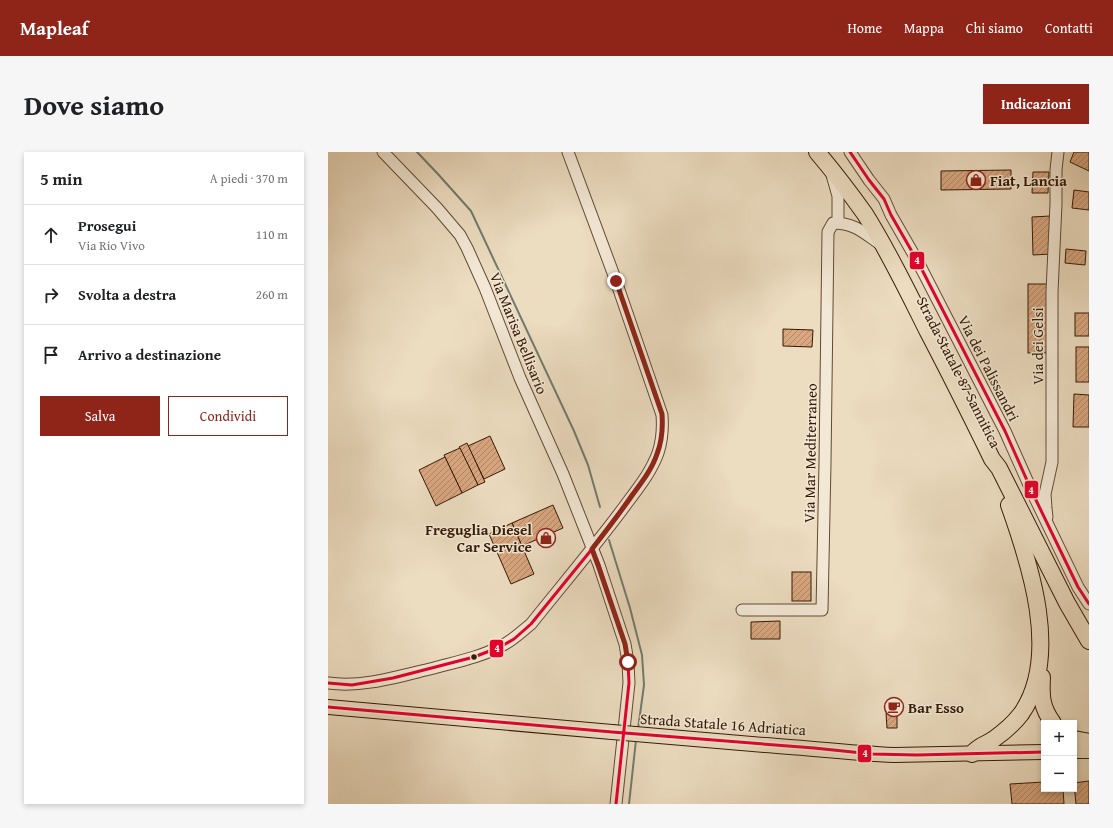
<!DOCTYPE html>
<html lang="it">
<meta charset="utf-8">
<style>
:root{--surface:#fff;--page:#f6f6f6;--text:#202124;--muted:#757577;--line:#e0e0e0;--accent:#8f2418}
body{margin:0;font-family:"Gentium Book Plus",serif;background:var(--page);color:var(--text)}
.controls{position:absolute;right:12px;bottom:12px;display:grid;overflow:hidden;border-radius:0px;box-shadow:0 2px 6px #0003}
.controls button{width:36px;height:36px;display:grid;place-items:center;padding:0;border:0;border-bottom:1px solid var(--line);background:var(--surface);color:var(--text);font:20px sans-serif}
.stop{position:absolute;width:12px;height:12px;margin:-9px;border:3px solid #8f2418;border-radius:50%;background:#fff}
.stop.end{background:#8f2418;border-color:#fff;box-shadow:0 1px 4px #0008}
.list{margin:0;padding:0;list-style:none}
h2{display:flex;justify-content:space-between;align-items:center;height:52px;margin:0;padding:0 16px;font-size:17px}
h2 small{font-size:13px;font-weight:400;color:var(--muted)}
.list li{display:grid;grid-template-columns:26px 1fr auto;gap:12px;align-items:center;box-sizing:border-box;height:60px;padding:0 16px;border-top:1px solid var(--line)}
.list b{display:block;font-size:15px;white-space:nowrap}
.list p{margin:0;font-size:13px;white-space:nowrap;color:var(--muted)}
.list em{font-size:13px;font-style:normal;color:var(--muted)}
.actions{display:flex;gap:8px;padding:12px 16px}
.actions a{flex:1;padding:9px 0;border:1px solid var(--accent);border-radius:0px;text-align:center;font-size:14px;color:var(--accent)}
.actions .main{background:var(--accent);color:#fff}
.icon{flex:none;width:22px;height:22px;fill:none;stroke:currentColor;stroke-width:2;stroke-linecap:round;stroke-linejoin:round}
.map{position:relative;flex:none;width:761px;height:652px;overflow:hidden;border-radius:0px}
header{display:flex;align-items:center;gap:24px;box-sizing:border-box;height:56px;padding:0 20px;background:var(--accent);color:#fff}
header strong{font-size:19px}
nav{display:flex;gap:22px;margin-inline-start:auto;font-size:14px}
.intro{display:flex;align-items:center;justify-content:space-between;box-sizing:border-box;height:96px;padding:0 24px}
h1{margin:0;font-size:28px}
.button{padding:10px 18px;border-radius:0px;background:var(--accent);color:#fff;font-size:14px;font-weight:700}
main{display:flex;gap:24px;padding:0 24px}
aside{flex:1;background:var(--surface);border-radius:0px;box-shadow:0 2px 6px #0003}
.map>svg:first-child{display:block}
.lines{fill:none;stroke-linecap:round;stroke-linejoin:round}
.stream{stroke:#717b6f;stroke-width:2}
.building{fill:url(#building-hatch);stroke:#341a05}
.minor-casing{stroke:#624a34;stroke-width:13}
.major-casing{stroke:#341a05;stroke-width:16}
.highway-casing{stroke:#341a05;stroke-width:18}
.minor{stroke:#f3e8d6;stroke-width:11}
.major{stroke:#ecdcc0;stroke-width:14}
.highway{stroke:#ecdcc0;stroke-width:16}
.major-bridge-casing{stroke:#341a05;stroke-width:16;stroke-linecap:butt}
.major-bridge{stroke:#ecdcc0;stroke-width:14}
.bus-1-casing{stroke:#f3e8d6;stroke-width:6}
.bus-1{stroke:#e4002b;stroke-width:3}
.route{stroke:#8f2418;stroke-width:5}
.bus-dot{fill:#341a05;stroke:#f3e8d6;stroke-width:1.5}
.labels{text-anchor:middle;dominant-baseline:central;stroke-width:3;stroke-linejoin:round;paint-order:stroke}
.poi-label{font-size:15px;font-weight:bold;fill:#341a05;stroke:#f3e8d6;text-anchor:start}
.street-label{font-size:15px;fill:#341a05;stroke:#f3e8d6}
.line-badge{stroke:#f3e8d6;stroke-width:1.5}
.badge-label{font-size:11px;text-anchor:middle;font-weight:bold;fill:#fff}
</style>
<header>
<strong>Mapleaf</strong>
<nav><a>Home</a><a>Mappa</a><a>Chi siamo</a><a>Contatti</a></nav>
</header>
<div class="intro"><h1>Dove siamo</h1><a class="button">Indicazioni</a></div>
<main>
<aside>
<h2>5 min<small>A piedi · 370 m</small></h2>
<ul class="list">
<li><svg class="icon" aria-label="ahead" viewBox="0 0 24 24"><path d="M12 20V5M6 11l6-6 6 6"/></svg><div><b>Prosegui</b><p>Via Rio Vivo</p></div><em>110 m</em></li>
<li><svg class="icon" aria-label="right" viewBox="0 0 24 24"><path d="M7 20v-9h11M14 6l5 5-5 5"/></svg><div><b>Svolta a destra</b></div><em>260 m</em></li>
<li><svg class="icon" aria-label="arrive" viewBox="0 0 24 24"><path d="M6 21V4h12l-3 4 3 4H6"/></svg><div><b>Arrivo a destinazione</b></div></li>
</ul>
<div class="actions"><a class="main">Salva</a><a>Condividi</a></div>
</aside>
<div class="map">
<svg width="761" height="652" viewBox="0 0 761 652">
<defs>
<pattern id="building-hatch" width="6" height="6" patternUnits="userSpaceOnUse"><rect width="6" height="6" fill="#d9a780"/><path d="M-1 1l2-2M0 6l6-6M5 7l2-2" fill="none" stroke="#b18767"/></pattern>
</defs>
<rect width="100%" height="100%" fill="#ecdcc0"/>
<filter id="stains"><feTurbulence type="fractalNoise" baseFrequency=".005" numOctaves="4"/><feColorMatrix values="0 0 0 0 .2 0 0 0 0 .09 0 0 0 0 .02 0 0 0 .5 -.17"/></filter>
<radialGradient id="worn" r=".72"><stop offset=".6" stop-color="#630" stop-opacity="0"/><stop offset="1" stop-color="#630" stop-opacity=".3"/></radialGradient>
<g class="lines">
<!-- stream -->
<g class="stream">
<polyline points="89,0 109,21 143,59 246,279 260,313 272,355"/>
<polyline points="281,388 302,456 314,503 316,533 310,577"/>
<polyline points="301,652 308,588"/>
</g>
</g>
<!-- building -->
<g class="building">
<polygon points="746,0 761,0 761,19 742,10"/>
<polygon points="683,18 683,37 613,38 613,19"/>
<polygon points="705,20 721,20 720,41 704,41"/>
<polygon points="746,38 761,40 761,58 744,56"/>
<polygon points="722,64 723,102 705,103 704,65"/>
<polygon points="738,97 758,99 757,113 737,111"/>
<rect x="700" y="132" width="20" height="69"/>
<rect x="747" y="161" width="14" height="23"/>
<polygon points="455,177 485,178 484,195 455,194"/>
<rect x="748" y="195" width="13" height="35"/>
<polygon points="746,242 761,243 761,275 745,275"/>
<polygon points="162,284 177,317 156,327 140,294"/>
<polygon points="139,291 157,330 150,333 131,295"/>
<polygon points="132,296 150,333 134,341 116,303"/>
<polygon points="117,305 134,341 108,354 91,318"/>
<polygon points="225,353 235,376 194,394 184,371"/>
<polygon points="184,371 206,422 183,432 161,382"/>
<rect x="464" y="420" width="19" height="29"/>
<polygon points="452,469 452,487 423,487 423,470"/>
<polygon points="558,561 569,561 569,576 559,576"/>
<polygon points="761,629 761,652 748,652 746,631"/>
<polygon points="716,630 716,637 735,637 736,652 684,652 682,632"/>
</g>
<g class="lines">
<!-- minor casing -->
<g class="minor-casing">
<g id="minor">
<polyline points="55,0 109,56 132,83 139,96 157,136 192,226 235,322 271,413 297,492 300,510 301,531 288,652"/>
<polyline points="522,0 541,28 556,47 563,63 590,110 677,279 706,344 750,435 761,452"/>
<polyline points="504,23 510,44 510,71"/>
<polyline points="719,365 718,356 717,342 724,310 724,140 728,52 728,18 730,0"/>
<path d="M414,458H494L497,311L500,80L505,71C527,71 536,81 552,92"/>
<path d="M0,531C35,536 72,524 106,516C128,510 153,505 173,494C184,489 193,480 203,472C235,432 269,392 299,351C311,335 323,320 330,301C334,289 335,276 334,263L288,129L240,0"/>
</g>
</g>
<!-- major casing -->
<g class="major-casing">
<g id="major">
<polyline points="0,555 284,580"/>
<path d="M437,593C480,596 523,601 566,603L716,600"/>
<polyline points="746,599 761,599"/>
</g>
</g>
<!-- highway casing -->
<g class="highway-casing">
<g id="highway">
<path d="M489,0C506,20 522,41 537,62C561,100 580,140 600,180C622,222 643,264 664,307L671,316L739,451L761,489"/>
<path d="M714,525C713,543 713,555 725,571"/>
<polyline points="746,587 761,590"/>
<path d="M644,602C651,593 658,593 666,587C676,580 686,571 693,562C733,505 702,412 681,353"/>
</g>
</g>
<!-- minor -->
<use href="#minor" class="minor"/>
<!-- major -->
<use href="#major" class="major"/>
<!-- highway -->
<use href="#highway" class="highway"/>
<!-- major-bridge casing -->
<g class="major-bridge-casing">
<polyline id="major-bridge" points="284,580 437,593"/>
</g>
<!-- major-bridge -->
<use href="#major-bridge" class="major-bridge"/>
<!-- bus-1 casing -->
<g class="bus-1-casing">
<g id="bus-1">
<polyline points="522,0 541,28 556,47 563,63 590,110 677,279 706,344 750,435 761,452"/>
<polyline points="0,531 24,533 65,526 146,505 172,495 186,487 203,472 264,397 271,413 297,492 300,510 301,531 288,652"/>
<polyline points="0,555 284,580 486,596 544,602 589,603 716,600"/>
</g>
</g>
<!-- bus-1 -->
<use href="#bus-1" class="bus-1"/>
</g>
<g class="lines">
<!-- route -->
<path class="route" d="M288,129L334,262C335,276 334,289 329,302C324,317 314,330 305,342C292,361 278,379 264,397L270,413L297,492L300,510"/>
</g>
<!-- icons -->
<defs>
<g id="shop-ring" transform="scale(1)"><circle r="9.5" fill="#f3e8d6" stroke="#8f2418" stroke-width="1.5"/><path d="M-5-2.5h2.3a2.7 3.5 0 0 1 5.4 0H5L5.5 6h-11ZM-1.5-2.5h3a1.5 2.3 0 0 0-3 0Z" fill="#8f2418"/></g>
<g id="cafe-ring" transform="scale(1)"><circle r="9.5" fill="#f3e8d6" stroke="#8f2418" stroke-width="1.5"/><path d="M-5.5-4.5H6V0H3Q3 3.5 0 3.5H-2.5Q-5.5 3.5-5.5 0ZM3-3.2v2h1.7v-2ZM-6 4.5H4V6H-6Z" fill="#8f2418"/></g>
</defs>
<g fill-rule="evenodd">
<use href="#shop-ring" x="648" y="28"/>
<use href="#shop-ring" x="218" y="386"/>
<use href="#cafe-ring" x="566" y="555"/>
</g>
<!-- markers -->
<circle class="bus-dot" cx="146" cy="505" r="3.5"/>
<g class="labels">
<!-- poi labels -->
<g class="poi-label">
<text x="662" y="28">Fiat, Lancia</text>
<text x="204" y="377" text-anchor="end">Freguglia Diesel<tspan x="204" dy="17">Car Service</tspan></text>
<text x="580" y="555">Bar Esso</text>
</g>
<!-- street labels -->
<g class="street-label">
<text transform="translate(191 181) rotate(68)">Via Marisa Bellisario</text>
<text transform="translate(709 194) rotate(-90)">Via dei Gelsi</text>
<text transform="translate(661 216) rotate(63)">Via dei Palissandri</text>
<text transform="translate(631 220) rotate(63)">Strada Statale 87 Sannitica</text>
<text transform="translate(482 301) rotate(-89)">Via Mar Mediterraneo</text>
<text transform="translate(395 572) rotate(4)">Strada Statale 16 Adriatica</text>
</g>
</g>
<g class="line-badge">
<rect x="581" y="99" width="16" height="19" rx="4" fill="#e4002b"/>
<rect x="696" y="328" width="15" height="19" rx="4" fill="#e4002b"/>
<rect x="161" y="487" width="15" height="19" rx="4" fill="#e4002b"/>
<rect x="529" y="592" width="15" height="19" rx="4" fill="#e4002b"/>
</g>
<g class="badge-label">
<text x="589" y="112">4</text>
<text x="703" y="342">4</text>
<text x="169" y="500">4</text>
<text x="537" y="605">4</text>
</g>
<rect width="100%" height="100%" filter="url(#stains)"/>
<rect width="100%" height="100%" fill="url(#worn)"/>
</svg>
<div class="controls">
<button>+</button>
<button>−</button>
</div>
<div class="stop" style="left:300px;top:510px"></div>
<div class="stop end" style="left:288px;top:129px"></div>
</div>
</main>
